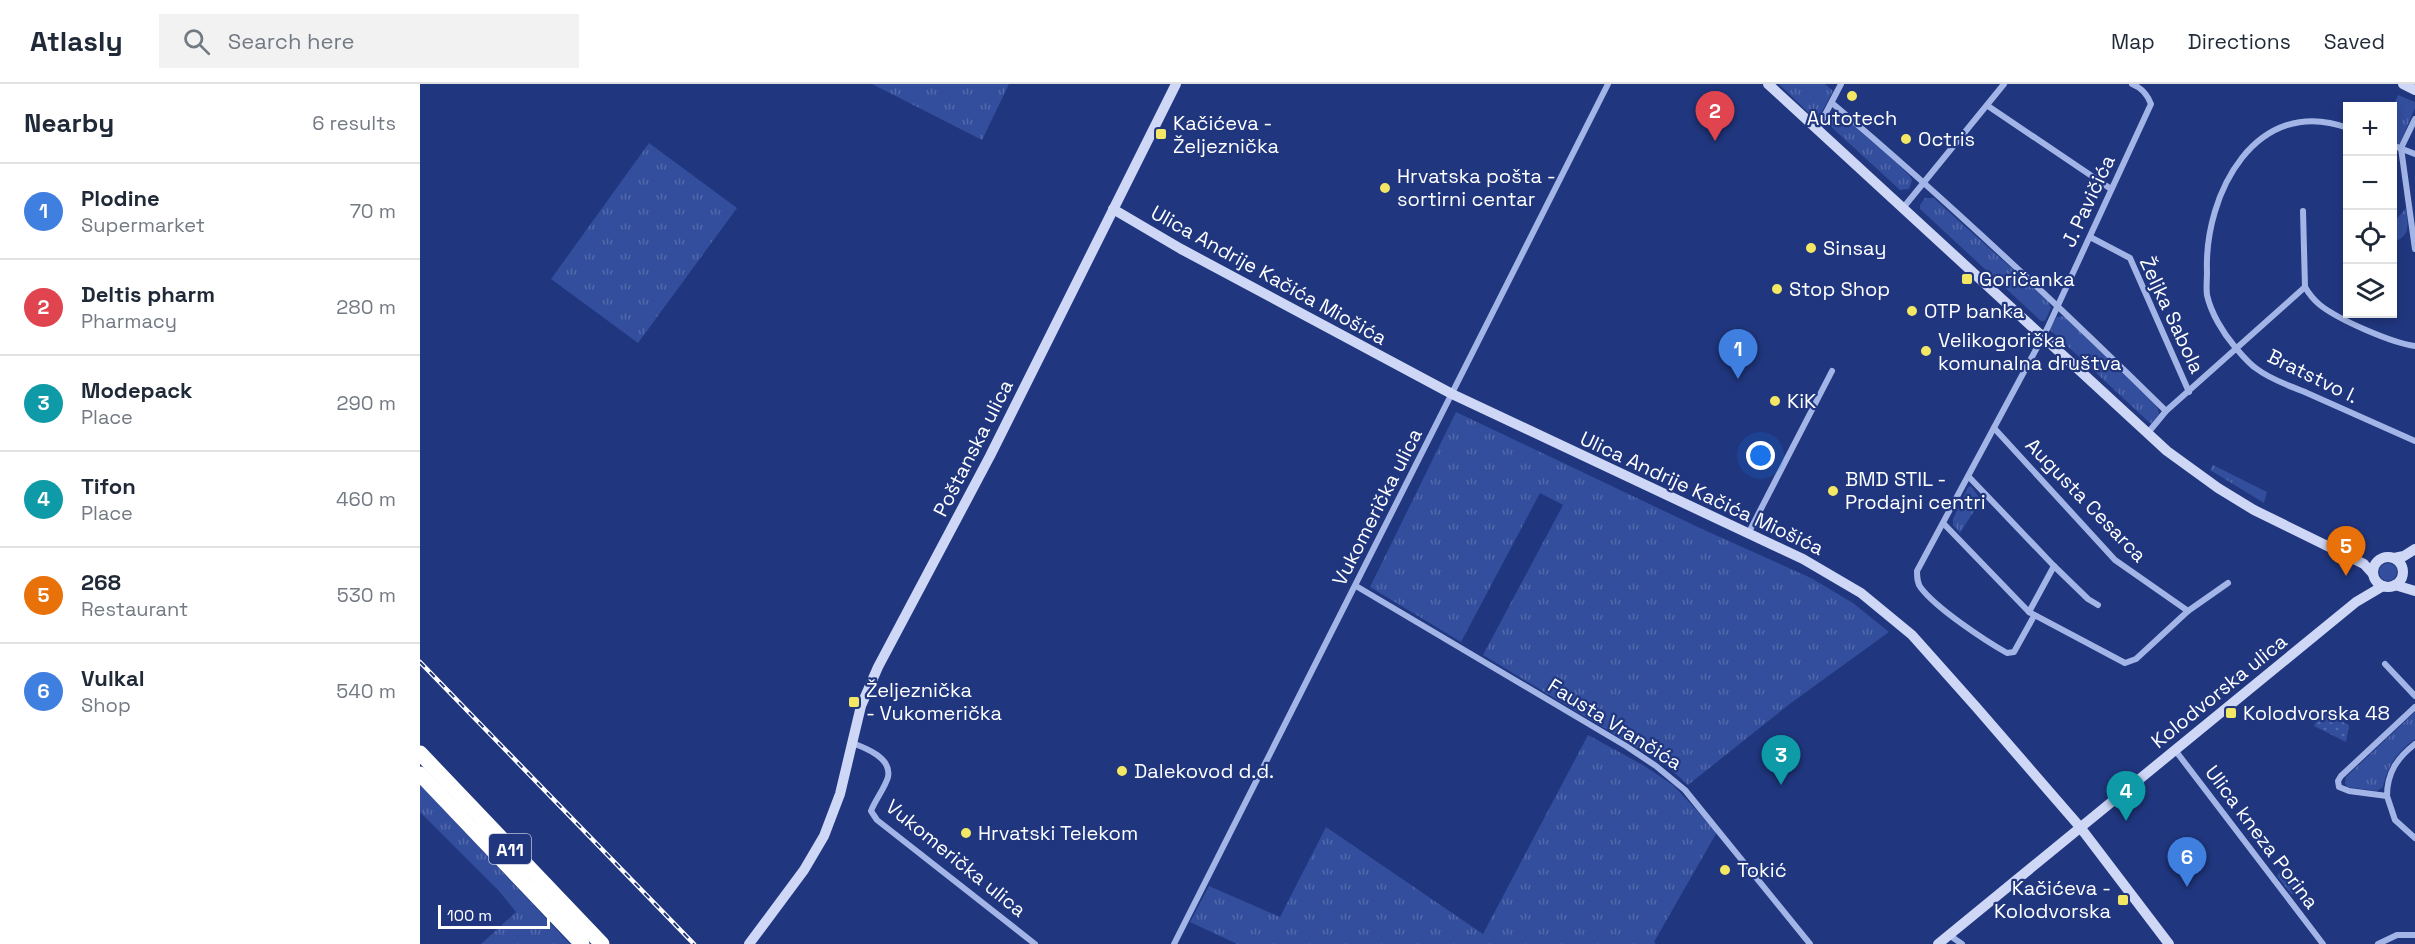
<!DOCTYPE html>
<meta charset="utf-8">
<style>
:root{--surface:#fff;--page:#f2f2f3;--text:#1f2937;--muted:#747a83;--line:#e0e1e3;--accent:#ea580c}
body{margin:0;font-family:"Space Grotesk",sans-serif;background:var(--page);color:var(--text)}
.controls{position:absolute;right:18px;top:18px;display:grid;overflow:hidden;border-radius:0px;box-shadow:0 3px 9px #0003}
.controls button{width:54px;height:54px;display:grid;place-items:center;padding:0;border:0;border-bottom:2px solid var(--line);background:var(--surface);color:var(--text);font:30px sans-serif}
.scale{position:absolute;left:18px;bottom:15px;width:112px;box-sizing:border-box;padding-left:6px;border:3px solid #fff;border-top:0;font-size:16px;line-height:21px;white-space:nowrap;color:#fff;-webkit-text-stroke:4px #20367e;paint-order:stroke}
.you{position:absolute;left:1341px;top:372px;width:21px;height:21px;margin:-15px;border:4px solid #fff;border-radius:50%;background:#1a73e8;box-shadow:0 0 0 9px #1a73e833}
.badge{display:grid;place-items:center;width:39px;height:39px;border-radius:50%;background:var(--accent);color:#fff;font-size:20px;font-weight:700}
.pin{position:absolute;translate:-50% -50px;filter:drop-shadow(0 2px 3px #0008)}
.pin::after{content:'';position:absolute;top:32px;width:21px;height:18px;background:inherit;clip-path:polygon(0 0,100% 0,50% 100%)}
.list{margin:0;padding:0;list-style:none}
h2{display:flex;justify-content:space-between;align-items:center;height:78px;margin:0;padding:0 24px;font-size:26px}
h2 small{font-size:20px;font-weight:400;color:var(--muted)}
.list li{display:grid;grid-template-columns:39px 1fr auto;gap:18px;align-items:center;box-sizing:border-box;height:96px;padding:0 24px;border-top:2px solid var(--line)}
.list b{display:block;font-size:22px;white-space:nowrap}
.list p{margin:0;font-size:20px;white-space:nowrap;color:var(--muted)}
.list em{font-size:20px;font-style:normal;color:var(--muted)}
.icon{flex:none;width:33px;height:33px;fill:none;stroke:currentColor;stroke-width:2;stroke-linecap:round;stroke-linejoin:round}
.map{position:relative;flex:none;width:1995px;height:860px;overflow:hidden}
header{display:flex;align-items:center;gap:36px;box-sizing:border-box;height:84px;padding:0 30px;background:var(--surface);border-bottom:2px solid var(--line)}
header strong{font-size:28px}
nav{display:flex;gap:33px;margin-inline-start:auto;font-size:21px}
.search{width:420px;height:54px;background:var(--page);display:flex;align-items:center;gap:15px;box-sizing:border-box;padding:0 21px;border-radius:0px;color:var(--muted);font-size:22px}
main{display:flex}
aside{flex:1;background:var(--surface)}
.map>svg:first-child{display:block}
.grass{fill:url(#grass-tufts)}
.garden{fill:url(#garden-dots)}
.lines{fill:none;stroke-linecap:round;stroke-linejoin:round}
.street{stroke:#a3b5e7;stroke-width:6}
.secondary{stroke:#ced7f6;stroke-width:10}
.highway{stroke:#fff;stroke-width:15}
.rail-casing{stroke:#fff;stroke-width:4.5}
.rail{stroke:#20367e;stroke-width:2;stroke-dasharray:7;stroke-linecap:butt}
.poi-dot{fill:#f4e764;stroke:#20367e;stroke-width:2}
.labels{text-anchor:middle;dominant-baseline:central;stroke-width:4.5;stroke-linejoin:round;paint-order:stroke}
.shield{fill:#20367e;stroke:#bcc3d8;stroke-width:1.5}
.shield-label{font-size:18px;font-weight:bold;fill:#fff}
.poi-label{font-size:20px;fill:#fff;stroke:#20367e;text-anchor:start}
.street-label{font-size:20px;fill:#fff;stroke:#20367e}
</style>
<header>
<strong>Atlasly</strong>
<div class="search"><svg class="icon" aria-label="search" viewBox="0 0 24 24"><circle cx="10" cy="10" r="6"/><path d="M15 15l6 6"/></svg>Search here</div>
<nav><a>Map</a><a>Directions</a><a>Saved</a></nav>
</header>
<main>
<aside>
<h2>Nearby<small>6 results</small></h2>
<ul class="list">
<li><span class="badge" style="background:#3f7fe0">1</span><div><b>Plodine</b><p>Supermarket</p></div><em>70 m</em></li>
<li><span class="badge" style="background:#e0444e">2</span><div><b>Deltis pharm</b><p>Pharmacy</p></div><em>280 m</em></li>
<li><span class="badge" style="background:#0f9aa8">3</span><div><b>Modepack</b><p>Place</p></div><em>290 m</em></li>
<li><span class="badge" style="background:#0f9aa8">4</span><div><b>Tifon</b><p>Place</p></div><em>460 m</em></li>
<li><span class="badge" style="background:#e8710a">5</span><div><b>268</b><p>Restaurant</p></div><em>530 m</em></li>
<li><span class="badge" style="background:#3f7fe0">6</span><div><b>Vulkal</b><p>Shop</p></div><em>540 m</em></li>
</ul>
</aside>
<div class="map">
<svg width="1995" height="860" viewBox="0 0 1995 860">
<defs>
<pattern id="grass-tufts" width="24" height="20" patternUnits="userSpaceOnUse" patternTransform="scale(1.5)"><rect width="24" height="20" fill="#334e9c"/><path d="M3 7l-1-3M5 7V3M7 7l1-3M15 17l-1-3M17 17v-4M19 17l1-3" fill="none" stroke="#5269ab"/></pattern>
<pattern id="garden-dots" width="8" height="8" patternUnits="userSpaceOnUse" patternTransform="scale(1.5)"><rect width="8" height="8" fill="#334e9c"/><path d="M2 2h.1M6 6h.1" fill="none" stroke="#5269ab" stroke-width="1.8" stroke-linecap="round"/></pattern>
</defs>
<rect width="100%" height="100%" fill="#20367e"/>
<!-- grass -->
<g class="grass">
<polygon points="452,0 589,0 562,56"/>
<polygon points="1359,0 1405,0 1413,7 1397,37"/>
<polygon points="1978,11 1995,18 1995,24 1979,61 1973,58 1973,23"/>
<path d="M1415,28C1435,34 1472,75 1489,91L1492,96L1489,105L1480,106L1407,39L1409,33Z"/>
<polygon points="229,59 317,124 218,259 131,195"/>
<polygon points="1505,114 1514,114 1518,118 1628,217 1631,224 1625,237 1621,237 1500,125 1500,121"/>
<path d="M1986,124C1988,140 1991,153 1973,158V139Z"/>
<polygon points="1644,232 1733,317 1738,325 1739,330 1731,340 1629,245 1637,233"/>
<polygon points="1036,328 1282,445 1391,494 1433,519 1469,548 1371,619 1268,701 1247,682 1063,571 1143,421 1120,409 1041,558 950,503"/>
<polygon points="1793,381 1847,408 1844,419 1790,386"/>
<polygon points="1551,402 1561,416 1540,449 1533,441 1533,435 1548,403"/>
<circle cx="1968" cy="488" r="9"/>
<path d="M1995,628V655C1977,669 1968,680 1963,703L1957,707L1927,703L1925,699L1926,693Z"/>
<polygon points="1168,651 1223,681 1253,701 1297,748 1234,858 1236,860 817,860 770,838 789,802 860,833 906,743 1063,850"/>
<polygon points="0,700 150,860 61,860 96,828 79,807 0,728"/>
<polygon points="1860,788 1876,796 1877,801 1872,811 1857,792"/>
</g>
<!-- garden -->
<polygon class="garden" points="1901,627 1929,641 1926,658 1894,642"/>
<g class="lines">
<!-- street -->
<g class="street">
<path d="M1412,19C1528,117 1638,221 1746,327"/>
<polyline points="1568,22 1691,105"/>
<polyline points="1995,35 1981,64 1995,165"/>
<path d="M1928,44C1836,10 1784,110 1787,188C1787,195 1786,204 1787,211C1791,229 1803,249 1815,263C1821,270 1829,280 1837,285C1851,296 1871,302 1887,309C1923,325 1959,341 1995,357"/>
<polyline points="1397,46 1421,0"/>
<polyline points="1972,61 1995,70"/>
<polyline points="1483,124 1584,0"/>
<path d="M1883,127L1885,203C1889,210 1894,216 1900,221C1919,236 1972,259 1995,262"/>
<polyline points="1670,153 1710,174 1769,308"/>
<polyline points="1574,344 1695,476 1768,527"/>
<polyline points="1727,350 1746,327 1885,203"/>
<polyline points="1549,393 1634,482 1668,515 1678,521"/>
<polyline points="1524,440 1609,528 1705,579 1716,575 1768,527 1808,499"/>
<polyline points="1328,450 1412,287"/>
<polyline points="936,502 1206,662 1236,682 1265,706 1390,860"/>
<polyline points="1609,528 1634,482"/>
<path d="M1614,532L1594,568L1587,569C1564,556 1516,524 1501,504C1497,499 1497,493 1497,487L1627,245L1731,20C1727,10 1722,4 1712,0"/>
<polyline points="1965,580 1995,612"/>
<path d="M1995,623L1921,692L1918,697L1919,703L1929,707L1967,712C1967,689 1977,674 1995,660"/>
<path d="M432,659C446,664 472,674 468,693C465,704 455,716 451,727L457,736L615,860"/>
<polyline points="1755,666 1903,860"/>
<polyline points="1967,712 1975,736 1995,754"/>
<polyline points="1529,851 1542,860"/>
<polyline points="754,860 1188,0"/>
<polyline points="1958,860 1977,851 1995,851"/>
</g>
<!-- secondary -->
<g class="secondary">
<polyline points="1348,0 1747,367 1798,404 1834,426 1944,480 1953,490"/>
<polyline points="1983,0 1995,6"/>
<polyline points="693,125 761,165 1032,310 1383,475 1441,509 1492,551 1557,624 1660,743 1749,860"/>
<circle cx="1968" cy="488" r="15"/>
<polyline points="1974,474 1984,472 1995,465"/>
<polyline points="1975,501 1995,507"/>
<polyline points="329,860 384,786 404,752 420,710 441,622 458,583 570,372 756,0"/>
<polyline points="1518,860 1936,518 1963,502"/>
</g>
<!-- highway -->
<g class="highway">
<polyline points="0,669 182,860"/>
<polyline points="0,690 162,860"/>
</g>
<!-- rail casing -->
<g class="rail-casing">
<polyline id="rail" points="0,578 274,860"/>
</g>
<!-- rail -->
<use href="#rail" class="rail"/>
</g>
<!-- markers -->
<g class="poi-dot">
<circle cx="1432" cy="12" r="6"/>
<rect x="735" y="44" width="12" height="12" rx="3"/>
<circle cx="1486" cy="55" r="6"/>
<circle cx="965" cy="104" r="6"/>
<circle cx="1391" cy="164" r="6"/>
<rect x="1541" y="189" width="12" height="12" rx="3"/>
<circle cx="1357" cy="205" r="6"/>
<circle cx="1492" cy="227" r="6"/>
<circle cx="1506" cy="267" r="6"/>
<circle cx="1355" cy="317" r="6"/>
<circle cx="1413" cy="407" r="6"/>
<rect x="428" y="612" width="12" height="12" rx="3"/>
<rect x="1805" y="623" width="12" height="12" rx="3"/>
<circle cx="702" cy="687" r="6"/>
<circle cx="546" cy="749" r="6"/>
<circle cx="1305" cy="786" r="6"/>
<rect x="1697" y="810" width="12" height="12" rx="3"/>
</g>
<g class="labels">
<!-- shield labels -->
<rect class="shield" x="69" y="750" width="42" height="30" rx="4.5"/>
<g class="shield-label">
<text x="90" y="765">A11</text>
</g>
<!-- poi labels -->
<g class="poi-label">
<text x="1432" y="34" text-anchor="middle">Autotech</text>
<text x="753" y="39">Kačićeva -<tspan x="753" dy="23">Željeznička</tspan></text>
<text x="1498" y="55">Octris</text>
<text x="977" y="92">Hrvatska pošta -<tspan x="977" dy="23">sortirni centar</tspan></text>
<text x="1403" y="164">Sinsay</text>
<text x="1559" y="195">Goričanka</text>
<text x="1369" y="205">Stop Shop</text>
<text x="1504" y="227">OTP banka</text>
<text x="1518" y="256">Velikogorička<tspan x="1518" dy="23">komunalna društva</tspan></text>
<text x="1367" y="317">KiK</text>
<text x="1425" y="395">BMD STIL -<tspan x="1425" dy="23">Prodajni centri</tspan></text>
<text x="446" y="606">Željeznička<tspan x="446" dy="23">- Vukomerička</tspan></text>
<text x="1823" y="629">Kolodvorska 48</text>
<text x="714" y="687">Dalekovod d.d.</text>
<text x="558" y="749">Hrvatski Telekom</text>
<text x="1317" y="786">Tokić</text>
<text x="1691" y="804" text-anchor="end">Kačićeva -<tspan x="1691" dy="23">Kolodvorska</tspan></text>
</g>
<!-- street labels -->
<g class="street-label">
<text transform="translate(1668 117) rotate(-65)">J. Pavičića</text>
<text transform="translate(849 191) rotate(29)">Ulica Andrije Kačića Miošića</text>
<text transform="translate(1752 231) rotate(65)">Željka Sabola</text>
<text transform="translate(1893 292) rotate(26)">Bratstvo I.</text>
<text transform="translate(553 364) rotate(-63)">Poštanska ulica</text>
<text transform="translate(1282 409) rotate(25)">Ulica Andrije Kačića Miošića</text>
<text transform="translate(1666 416) rotate(46)">Augusta Cesarca</text>
<text transform="translate(957 423) rotate(-63)">Vukomerička ulica</text>
<text transform="translate(1799 607) rotate(-39)">Kolodvorska ulica</text>
<text transform="translate(1195 640) rotate(32)">Fausta Vrančića</text>
<text transform="translate(1842 753) rotate(53)">Ulica kneza Porina</text>
<text transform="translate(536 774) rotate(39)">Vukomerička ulica</text>
</g>
</g>
</svg>
<div class="controls">
<button>+</button>
<button>−</button>
<button><svg class="icon" aria-label="locate" viewBox="0 0 24 24"><circle cx="12" cy="12" r="6"/><path d="M12 2v4M12 18v4M2 12h4M18 12h4"/></svg></button>
<button><svg class="icon" aria-label="layers" viewBox="0 0 24 24"><path d="M12 4l9 5-9 5-9-5zM3 14l9 5 9-5"/></svg></button>
</div>
<div class="scale">100 m</div>
<div class="you"></div>
<div class="pin badge" style="left:1318px;top:295px;background:#3f7fe0">1</div>
<div class="pin badge" style="left:1295px;top:57px;background:#e0444e">2</div>
<div class="pin badge" style="left:1361px;top:701px;background:#0f9aa8">3</div>
<div class="pin badge" style="left:1706px;top:737px;background:#0f9aa8">4</div>
<div class="pin badge" style="left:1926px;top:492px;background:#e8710a">5</div>
<div class="pin badge" style="left:1767px;top:803px;background:#3f7fe0">6</div>
</div>
</main>
